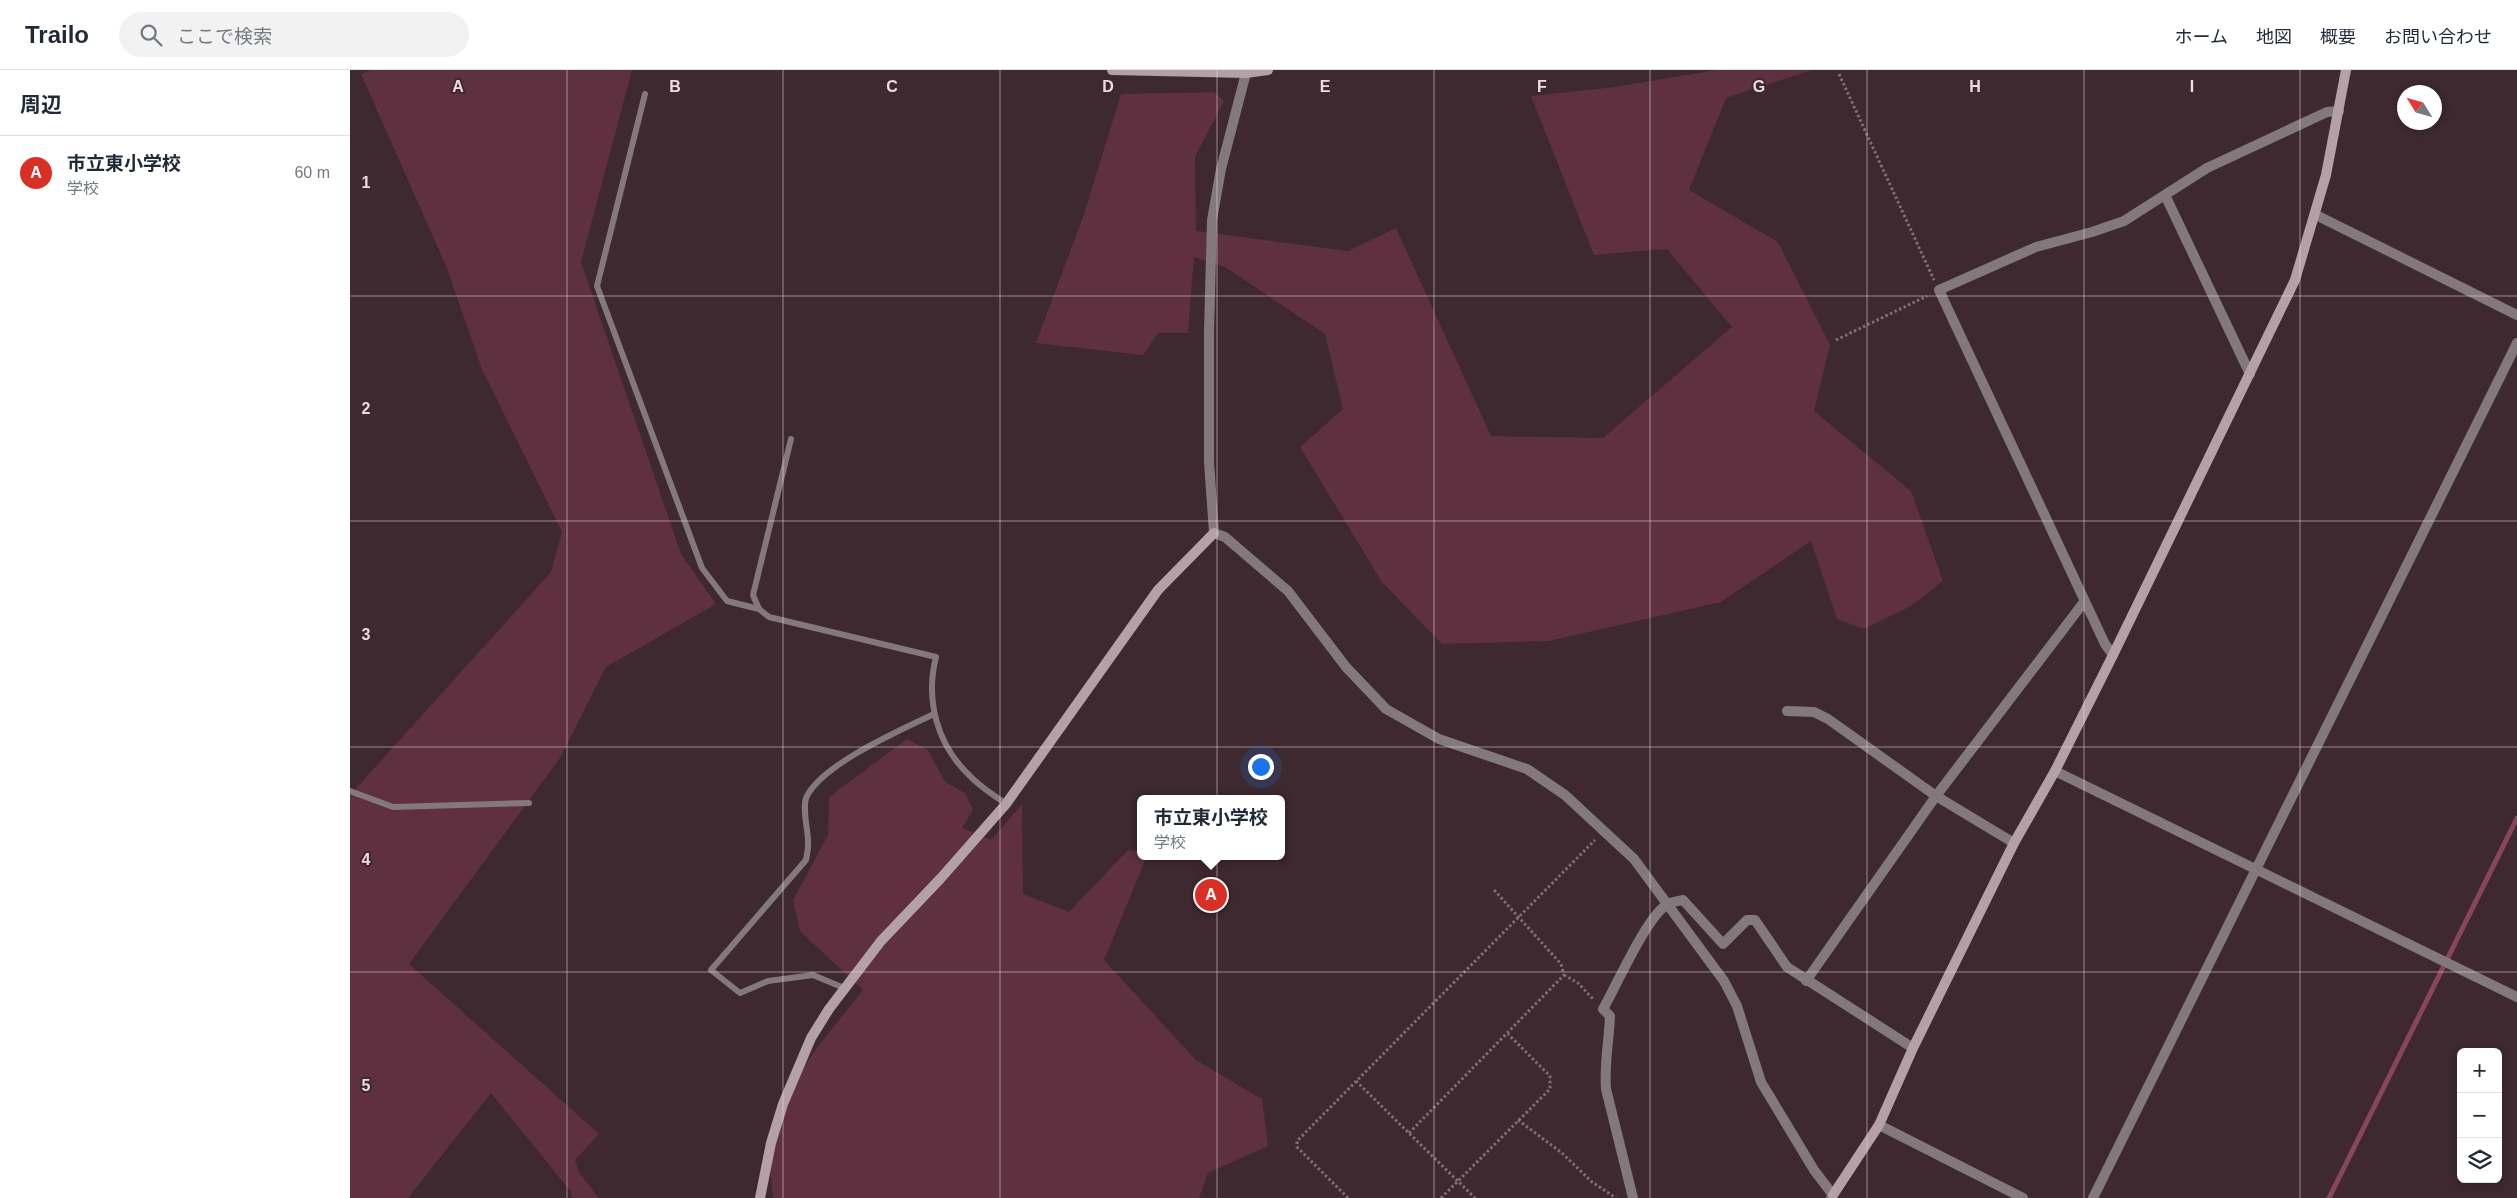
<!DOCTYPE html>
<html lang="ja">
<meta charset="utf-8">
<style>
:root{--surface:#fff;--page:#f2f2f3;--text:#1f2937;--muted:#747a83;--line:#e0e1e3;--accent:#d93025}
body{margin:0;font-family:Helvetica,"Noto Sans JP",sans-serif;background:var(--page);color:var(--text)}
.controls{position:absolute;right:15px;bottom:15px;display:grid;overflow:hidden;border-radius:8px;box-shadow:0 2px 8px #0003}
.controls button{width:45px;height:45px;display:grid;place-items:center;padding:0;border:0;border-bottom:1px solid var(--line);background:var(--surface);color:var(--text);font:25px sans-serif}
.compass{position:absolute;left:2047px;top:15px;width:45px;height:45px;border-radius:50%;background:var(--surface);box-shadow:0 2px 8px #0003;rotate:307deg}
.you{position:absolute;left:910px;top:696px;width:18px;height:18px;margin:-12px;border:4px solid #fff;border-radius:50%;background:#1a73e8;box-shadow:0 0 0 8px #1a73e833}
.badge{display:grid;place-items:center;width:32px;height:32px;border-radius:50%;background:var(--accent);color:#fff;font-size:16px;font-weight:700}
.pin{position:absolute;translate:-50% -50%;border:2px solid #fff;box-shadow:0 1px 5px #0006}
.popup{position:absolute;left:787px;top:725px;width:148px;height:65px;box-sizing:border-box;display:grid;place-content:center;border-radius:8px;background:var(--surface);filter:drop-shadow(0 1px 4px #0005);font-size:16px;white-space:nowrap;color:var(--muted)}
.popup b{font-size:19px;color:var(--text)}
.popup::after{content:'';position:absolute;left:50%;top:100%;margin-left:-10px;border:10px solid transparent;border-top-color:var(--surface)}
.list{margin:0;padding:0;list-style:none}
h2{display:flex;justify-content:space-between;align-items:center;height:65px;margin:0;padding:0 20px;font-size:21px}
h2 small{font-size:16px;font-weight:400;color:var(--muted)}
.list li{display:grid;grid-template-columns:32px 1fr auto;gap:15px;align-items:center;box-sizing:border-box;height:75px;padding:0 20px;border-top:1px solid var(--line)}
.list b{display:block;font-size:19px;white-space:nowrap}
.list p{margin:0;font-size:16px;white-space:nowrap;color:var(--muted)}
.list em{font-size:16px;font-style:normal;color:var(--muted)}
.icon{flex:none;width:28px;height:28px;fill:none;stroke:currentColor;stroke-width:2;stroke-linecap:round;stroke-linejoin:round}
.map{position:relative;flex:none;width:2167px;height:1128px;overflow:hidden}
header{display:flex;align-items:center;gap:30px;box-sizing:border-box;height:70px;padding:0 25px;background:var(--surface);border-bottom:1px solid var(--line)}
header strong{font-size:24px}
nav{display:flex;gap:28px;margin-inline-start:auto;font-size:18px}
.search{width:350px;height:45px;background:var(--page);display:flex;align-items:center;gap:12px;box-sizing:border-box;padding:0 18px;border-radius:28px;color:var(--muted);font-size:19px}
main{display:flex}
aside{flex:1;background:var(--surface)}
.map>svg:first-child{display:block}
.green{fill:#5e3040}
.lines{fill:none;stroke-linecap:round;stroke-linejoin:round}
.stream{stroke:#89455d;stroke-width:5}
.path{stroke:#806e73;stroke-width:3;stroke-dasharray:2.5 2.5;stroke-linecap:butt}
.lane{stroke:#83787b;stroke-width:6}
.street{stroke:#83787b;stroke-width:10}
.secondary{stroke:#b3a1a6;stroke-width:10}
.grid{fill:none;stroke:#eadce0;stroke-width:1;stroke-opacity:0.55}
.grid-label{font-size:16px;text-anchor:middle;font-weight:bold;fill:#eadce0;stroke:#3d292f;stroke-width:4;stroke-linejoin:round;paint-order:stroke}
</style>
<header>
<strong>Trailo</strong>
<div class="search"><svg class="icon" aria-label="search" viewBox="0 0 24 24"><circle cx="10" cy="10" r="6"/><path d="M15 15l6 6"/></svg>ここで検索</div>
<nav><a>ホーム</a><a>地図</a><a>概要</a><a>お問い合わせ</a></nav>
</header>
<main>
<aside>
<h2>周辺<small></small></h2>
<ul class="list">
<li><span class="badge">A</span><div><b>市立東小学校</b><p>学校</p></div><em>60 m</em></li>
</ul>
</aside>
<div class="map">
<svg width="2167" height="1128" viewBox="0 0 2167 1128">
<rect width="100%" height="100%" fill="#3d292f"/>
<!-- green -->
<g class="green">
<polygon points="21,0 282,0 231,192 331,484 366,534 256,597 210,688 59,894 249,1064 225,1090 230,1104 249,1128 222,1128 221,1122 141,1023 58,1128 0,1128 0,725 201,502 212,462 132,299 96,196 11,4"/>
<polygon points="1367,0 1462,0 1376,28 1339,120 1428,172 1480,275 1464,341 1561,421 1593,511 1561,536 1514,559 1487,549 1461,471 1371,532 1199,571 1092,574 1032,512 950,377 993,339 975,264 875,197 844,187 838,263 808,263 793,285 686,273 734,144 771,24 864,22 874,31 845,87 846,161 998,181 1046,158 1141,366 1253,368 1382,257 1317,179 1244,185 1181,26 1265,17"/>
<polygon points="557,669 578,680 595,712 615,723 623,740 612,758 641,770 672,734 673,824 719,842 777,781 791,780 791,786 797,786 754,890 846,990 912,1029 918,1076 858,1103 849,1128 423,1128 420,1096 429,1034 466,979 513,920 450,861 443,830 478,765 479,727"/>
</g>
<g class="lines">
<!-- stream -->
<polyline class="stream" points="1979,1128 2167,748"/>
<!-- path -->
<g class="path">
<polyline points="1489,4 1584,210"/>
<polyline points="1486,270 1577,226"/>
<polyline points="1214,905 1228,913 1244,930"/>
<polyline points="1006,1011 1125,1128"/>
<polyline points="1168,1050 1212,1083 1242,1112 1266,1128"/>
<polyline points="1059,1063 1214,905 1211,894 1144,820"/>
<polyline points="998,1128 947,1077 947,1071 1245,770"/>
<polyline points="1091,1128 1200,1019 1200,1006 1158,964"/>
</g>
<!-- lane -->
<g class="lane">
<polyline points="295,24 247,216 352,498 377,531 409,539"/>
<path d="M441,369L403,525L409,539L419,547L586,587C575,630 587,675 620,706C630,717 644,725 656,734"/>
<polyline points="0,721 43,737 179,733"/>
<path d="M494,918L463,905L418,911L390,923L361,900L456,790C457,785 458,780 458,775C459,762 451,737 457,726C474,693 551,660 584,644"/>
</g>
<!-- street -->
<g class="street">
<polyline points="896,3 871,99 862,150 859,262 859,392 864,463 875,467 938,521 996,597 1036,639 1089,669 1177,699 1215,725 1284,789 1374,911 1387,936 1411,1012 1464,1100 1483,1125 1481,1128"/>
<polyline points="1815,125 1900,304"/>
<polyline points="1966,145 2167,245"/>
<polyline points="1763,585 1755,574 1589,220 1686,177 1742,162 1774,151 1857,98 1977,42 1989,41"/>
<polyline points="1437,641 1464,642 1478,649 1586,726 1664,773"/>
<polyline points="1705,701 2167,927"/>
<polyline points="1456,911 1586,726 1734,532"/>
<polyline points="1529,1055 1673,1128"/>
<path d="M1283,1128L1256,1019C1254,995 1259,971 1260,946L1253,939C1266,917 1297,845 1318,834C1322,832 1328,831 1333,830L1373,874L1397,850H1405L1437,897L1563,978"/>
<polyline points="1743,1128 2167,273"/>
</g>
<!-- secondary -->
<g class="secondary">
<polyline points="762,0 896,3 918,0"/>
<polyline points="1483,1125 1529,1055 1563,978 1664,773 1705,701 1763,585 1945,210 1976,105 1996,0"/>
<polyline points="410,1128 421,1073 433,1034 461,968 479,939 531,871 591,808 656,734 808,520 864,463"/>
</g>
</g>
<!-- grid -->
<path class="grid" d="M217,0V1128M433,0V1128M650,0V1128M867,0V1128M1084,0V1128M1300,0V1128M1517,0V1128M1734,0V1128M1950,0V1128M0,226H2167M0,451H2167M0,677H2167M0,902H2167"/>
<g class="grid-label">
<text x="108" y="22">A</text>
<text x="325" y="22">B</text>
<text x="542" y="22">C</text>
<text x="758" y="22">D</text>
<text x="975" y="22">E</text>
<text x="1192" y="22">F</text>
<text x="1409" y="22">G</text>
<text x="1625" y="22">H</text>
<text x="1842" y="22">I</text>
<text x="16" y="118">1</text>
<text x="16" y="344">2</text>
<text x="16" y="570">3</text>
<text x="16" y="795">4</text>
<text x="16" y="1021">5</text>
</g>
</svg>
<div class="controls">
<button>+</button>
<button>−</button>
<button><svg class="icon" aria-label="layers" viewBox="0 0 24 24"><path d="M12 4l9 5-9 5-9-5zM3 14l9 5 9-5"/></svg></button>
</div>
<svg class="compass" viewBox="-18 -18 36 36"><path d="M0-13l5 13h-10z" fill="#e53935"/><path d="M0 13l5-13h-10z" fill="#747a83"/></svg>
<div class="you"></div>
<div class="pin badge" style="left:861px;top:825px">A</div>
<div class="popup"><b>市立東小学校</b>学校</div>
</div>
</main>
